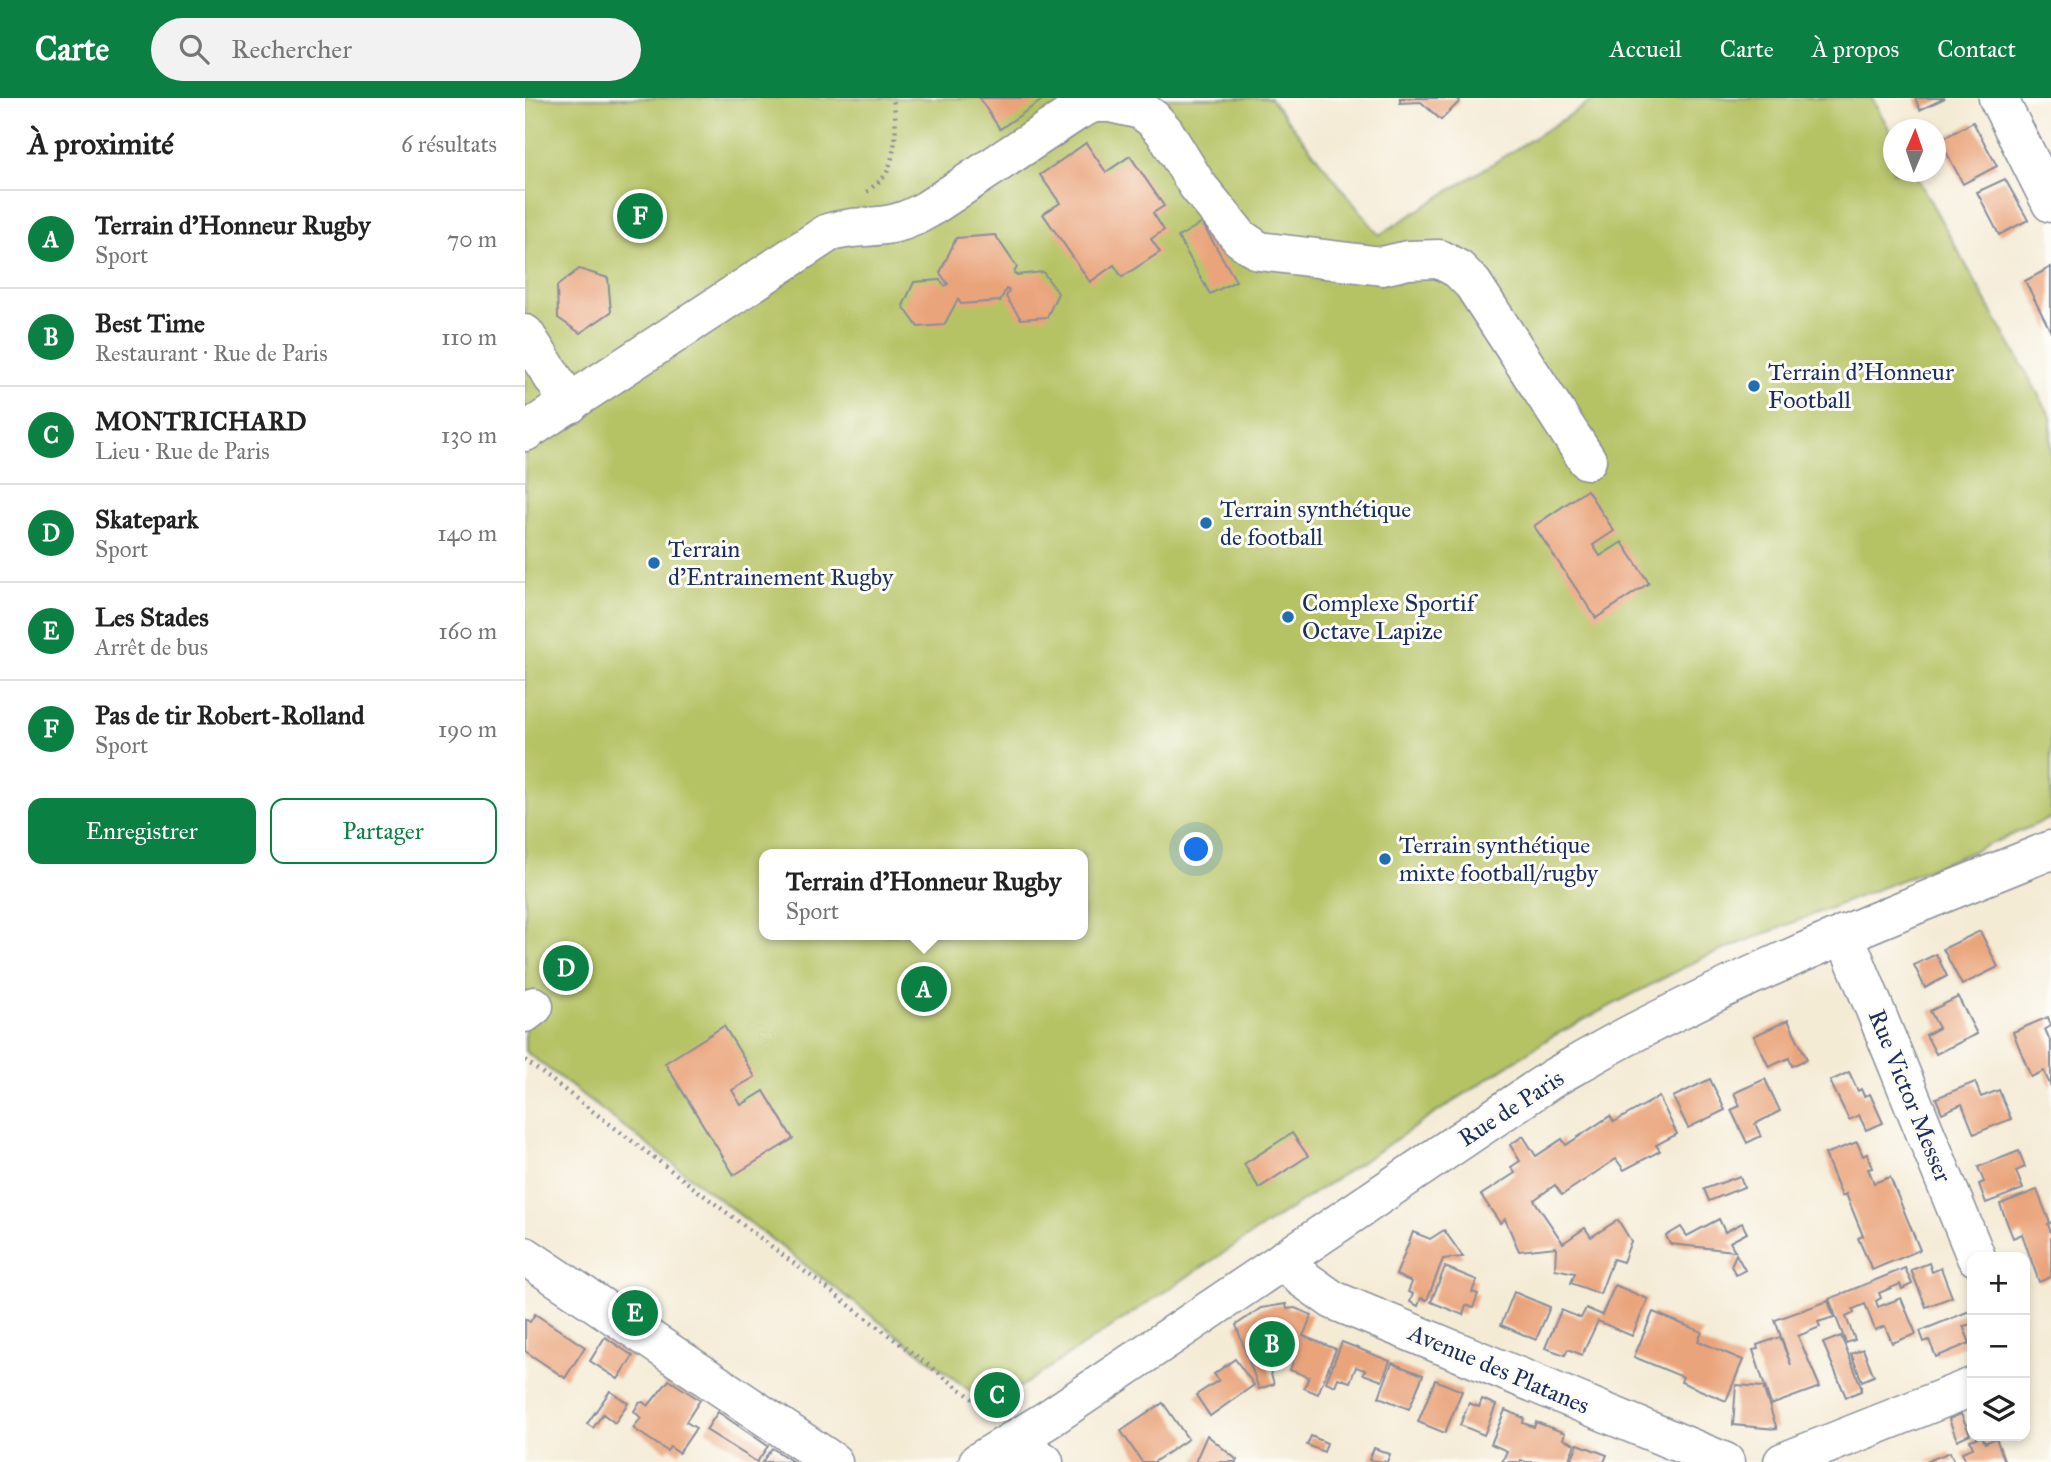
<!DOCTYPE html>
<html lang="fr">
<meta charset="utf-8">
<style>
:root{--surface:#fff;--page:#f2f2f2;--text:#222;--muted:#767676;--line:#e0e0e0;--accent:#0b8043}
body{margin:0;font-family:"IM FELL Great Primer",serif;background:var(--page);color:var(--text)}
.controls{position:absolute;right:21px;bottom:21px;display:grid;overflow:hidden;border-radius:14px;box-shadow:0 4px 10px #0003}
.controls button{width:63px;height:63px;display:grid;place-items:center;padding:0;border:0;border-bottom:2px solid var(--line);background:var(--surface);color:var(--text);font:35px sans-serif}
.compass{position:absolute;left:1358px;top:21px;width:63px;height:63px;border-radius:50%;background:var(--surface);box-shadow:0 4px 10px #0003;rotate:2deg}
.you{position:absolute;left:672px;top:752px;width:24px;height:24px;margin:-18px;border:5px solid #fff;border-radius:50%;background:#1a73e8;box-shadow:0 0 0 10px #1a73e833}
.badge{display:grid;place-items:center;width:46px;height:46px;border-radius:50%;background:var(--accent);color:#fff;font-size:23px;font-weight:700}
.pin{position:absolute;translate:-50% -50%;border:4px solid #fff;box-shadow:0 2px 7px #0006}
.popup{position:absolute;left:234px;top:751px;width:329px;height:91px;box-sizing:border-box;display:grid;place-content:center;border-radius:14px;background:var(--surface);filter:drop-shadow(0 2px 5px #0005);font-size:23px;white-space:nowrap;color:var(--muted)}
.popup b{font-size:26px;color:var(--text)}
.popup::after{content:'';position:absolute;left:50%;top:100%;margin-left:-14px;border:14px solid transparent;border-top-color:var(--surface)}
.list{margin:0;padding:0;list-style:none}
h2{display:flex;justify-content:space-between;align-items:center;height:91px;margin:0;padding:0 28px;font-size:30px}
h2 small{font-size:23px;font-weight:400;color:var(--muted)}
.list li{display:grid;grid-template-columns:46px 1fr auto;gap:21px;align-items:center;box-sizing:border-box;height:98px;padding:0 28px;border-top:2px solid var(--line)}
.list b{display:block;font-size:26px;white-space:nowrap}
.list p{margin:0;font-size:23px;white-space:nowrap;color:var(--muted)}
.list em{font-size:23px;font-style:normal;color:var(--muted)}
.actions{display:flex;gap:14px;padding:21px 28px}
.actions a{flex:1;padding:16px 0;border:2px solid var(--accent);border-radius:14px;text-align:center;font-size:24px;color:var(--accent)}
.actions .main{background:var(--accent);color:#fff}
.icon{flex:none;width:38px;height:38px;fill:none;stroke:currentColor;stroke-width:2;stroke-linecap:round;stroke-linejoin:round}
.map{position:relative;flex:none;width:1526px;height:1364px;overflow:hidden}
header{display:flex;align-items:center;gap:42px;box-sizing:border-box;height:98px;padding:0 35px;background:var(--accent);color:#fff}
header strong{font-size:33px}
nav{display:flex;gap:38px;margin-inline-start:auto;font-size:24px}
.search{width:490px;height:63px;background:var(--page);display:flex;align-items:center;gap:18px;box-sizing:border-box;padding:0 24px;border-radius:38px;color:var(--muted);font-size:26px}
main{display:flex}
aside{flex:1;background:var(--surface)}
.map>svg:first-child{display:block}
.grass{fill:#b6c365;stroke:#687962;stroke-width:2;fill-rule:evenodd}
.building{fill:#eaa47c}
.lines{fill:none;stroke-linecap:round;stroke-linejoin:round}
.minor-casing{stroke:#888d9a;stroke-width:41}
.major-casing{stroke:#888d9a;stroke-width:41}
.path{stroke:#888d9a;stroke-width:4.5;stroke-dasharray:2 5;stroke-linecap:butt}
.minor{stroke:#fff;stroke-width:38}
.major{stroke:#fff;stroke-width:38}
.poi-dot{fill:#1f6fb2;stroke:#fdfcf7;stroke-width:2.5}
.labels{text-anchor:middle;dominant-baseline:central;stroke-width:6;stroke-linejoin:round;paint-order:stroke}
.poi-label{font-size:24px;fill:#1b2f5e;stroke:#fdfcf7;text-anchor:start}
.street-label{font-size:24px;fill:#1b2f5e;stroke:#fdfcf7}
</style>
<header>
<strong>Carte</strong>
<div class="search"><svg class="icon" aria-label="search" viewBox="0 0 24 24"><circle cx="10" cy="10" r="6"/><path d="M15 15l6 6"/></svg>Rechercher</div>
<nav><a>Accueil</a><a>Carte</a><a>À propos</a><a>Contact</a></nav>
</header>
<main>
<aside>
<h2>À proximité<small>6 résultats</small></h2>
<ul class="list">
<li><span class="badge">A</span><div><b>Terrain d'Honneur Rugby</b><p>Sport</p></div><em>70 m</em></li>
<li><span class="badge">B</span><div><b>Best Time</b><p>Restaurant · Rue de Paris</p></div><em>110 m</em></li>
<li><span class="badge">C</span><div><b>MONTRICHARD</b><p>Lieu · Rue de Paris</p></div><em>130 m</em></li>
<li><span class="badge">D</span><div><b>Skatepark</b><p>Sport</p></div><em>140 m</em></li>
<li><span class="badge">E</span><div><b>Les Stades</b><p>Arrêt de bus</p></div><em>160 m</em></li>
<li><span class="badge">F</span><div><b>Pas de tir Robert-Rolland</b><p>Sport</p></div><em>190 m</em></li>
</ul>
<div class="actions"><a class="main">Enregistrer</a><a>Partager</a></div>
</aside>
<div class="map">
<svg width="1526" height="1364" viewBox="0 0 1526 1364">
<rect width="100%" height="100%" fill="#fdfcf7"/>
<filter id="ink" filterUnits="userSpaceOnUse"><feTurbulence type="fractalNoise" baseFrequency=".0143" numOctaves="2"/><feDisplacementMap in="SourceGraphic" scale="14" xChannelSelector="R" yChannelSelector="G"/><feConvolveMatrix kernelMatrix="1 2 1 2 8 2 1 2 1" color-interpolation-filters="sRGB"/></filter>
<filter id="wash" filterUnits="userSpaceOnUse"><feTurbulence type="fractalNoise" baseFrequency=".00686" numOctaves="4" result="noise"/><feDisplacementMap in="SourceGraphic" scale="28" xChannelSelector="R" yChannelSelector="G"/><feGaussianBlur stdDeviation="1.57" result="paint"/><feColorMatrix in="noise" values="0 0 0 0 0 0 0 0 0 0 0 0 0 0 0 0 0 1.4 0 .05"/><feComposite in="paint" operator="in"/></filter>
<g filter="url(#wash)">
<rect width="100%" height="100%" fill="#f4ebd5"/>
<!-- grass -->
<path class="grass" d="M0,0H745L854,137L1072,0H1347L1368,38V74H1389L1526,319V720L1437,758L1175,861L1026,939L486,1295L477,1283L453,1299L0,953ZM240,756H558V837H240Z"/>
<g id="blocks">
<!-- building -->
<g class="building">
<polygon points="454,0 520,0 475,31"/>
<polygon points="875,0 931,0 935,3 916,22 896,4 875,5"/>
<polygon points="1390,0 1420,0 1395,12"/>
<polygon points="1448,24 1472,68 1438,86 1415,42"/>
<polygon points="561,45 581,74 605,58 639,108 628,115 639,132 626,141 635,154 597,179 589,167 565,184 518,116 535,105 515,77"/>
<polygon points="1480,81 1503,122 1474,137 1452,94"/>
<polygon points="677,125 711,183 685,196 653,139"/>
<polygon points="470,137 492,169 489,175 492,177 518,174 533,195 522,219 496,221 481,199 484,192 481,191 475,203 436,206 433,201 419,227 393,229 378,208 389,184 415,182 420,188 423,186 415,175 431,140"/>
<polygon points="1526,169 1526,234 1500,183"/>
<polygon points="54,171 83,180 86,214 55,235 33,220 32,188"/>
<polygon points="1062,392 1089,433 1068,447 1075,458 1097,444 1124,485 1071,520 1009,428"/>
<polygon points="1455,833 1473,869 1437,887 1418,851"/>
<polygon points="1411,856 1422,878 1400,890 1389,867"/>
<polygon points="1433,899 1452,936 1411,956 1401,937 1414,930 1405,913"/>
<polygon points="1523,919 1526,928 1520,931 1526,945 1526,989 1519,973 1506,979 1488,934"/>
<polygon points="1263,922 1282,961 1267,968 1264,960 1244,969 1229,938"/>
<polygon points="199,928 230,979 207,992 216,1007 239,993 268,1041 209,1077 140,965"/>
<polygon points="1324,974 1333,993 1336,991 1339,998 1345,996 1358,1025 1341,1032 1334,1017 1324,1022 1305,983"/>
<polygon points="1185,981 1200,1012 1163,1030 1148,999"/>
<polygon points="1240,981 1255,1013 1230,1026 1236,1038 1222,1045 1206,1012 1215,1008 1209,995"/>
<polygon points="1450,984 1456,999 1474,992 1486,1021 1449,1036 1437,1006 1417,1015 1411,1000"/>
<polygon points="1134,999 1152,1036 1131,1047 1135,1053 1099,1072 1091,1061 1037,1097 1030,1087 1009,1102 1038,1145 1060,1130 1066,1139 1093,1122 1106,1143 1098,1164 1088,1161 1075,1196 1046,1185 1050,1175 1030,1171 1031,1149 994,1153 980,1121 975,1125 956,1097 990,1075 986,1069 995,1063 985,1047 998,1038 1011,1058 1037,1041 1041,1047 1085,1018 1089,1024"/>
<polygon points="767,1035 783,1058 734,1090 719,1066"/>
<polygon points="1332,1044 1338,1058 1342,1056 1347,1070 1343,1071 1349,1085 1365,1079 1395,1152 1347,1172 1333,1140 1338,1138 1321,1096 1317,1098 1300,1056"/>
<polygon points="1494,1053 1500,1069 1491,1073 1498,1091 1461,1105 1454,1086 1459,1084 1453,1069"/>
<polygon points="1215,1078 1219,1089 1184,1103 1179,1091"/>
<polygon points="1512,1092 1525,1125 1523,1126 1526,1135 1526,1179 1514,1184 1497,1136 1488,1140 1475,1106"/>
<polygon points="1194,1121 1200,1134 1217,1125 1222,1135 1205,1144 1210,1153 1145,1146 1141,1138 1156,1129 1162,1138"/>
<polygon points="919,1132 938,1159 918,1161 902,1202 896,1200 893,1208 885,1204 888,1196 883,1194 887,1184 871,1177 888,1134 905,1141"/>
<polygon points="1211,1156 1220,1172 1211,1177 1206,1168"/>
<polygon points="1404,1165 1407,1174 1416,1170 1427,1199 1401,1209 1386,1172"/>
<polygon points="920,1169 952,1182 947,1194 953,1196 948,1210 941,1207 938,1217 906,1204"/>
<polygon points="1380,1170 1387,1186 1377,1191 1375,1186 1354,1195 1356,1200 1351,1203 1353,1209 1376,1200 1391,1236 1367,1245 1360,1228 1350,1232 1340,1206 1328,1211 1329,1215 1321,1219 1330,1242 1321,1245 1304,1201"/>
<polygon points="1090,1187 1123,1201 1107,1238 1073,1223 1057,1257 1043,1251 1040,1257 1020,1250 1036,1212 1056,1220 1061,1210 1077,1217"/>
<polygon points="989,1194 1025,1209 1011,1242 976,1227"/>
<polygon points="1303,1203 1309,1219 1293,1224 1295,1229 1273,1238 1295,1289 1246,1307 1228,1252 1233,1251 1232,1247 1255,1239 1266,1267 1250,1222"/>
<polygon points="761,1206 762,1211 770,1210 787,1217 778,1238 811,1251 793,1296 779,1290 784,1279 765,1272 770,1258 760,1261 758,1254 741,1259 749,1286 734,1291 711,1227 736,1210"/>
<polygon points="1447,1212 1447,1226 1438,1228 1445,1245 1411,1259 1404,1242 1399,1244 1395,1233"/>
<polygon points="1128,1214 1177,1234 1173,1243 1218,1262 1201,1303 1156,1284 1158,1279 1109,1259"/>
<polygon points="10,1216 60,1249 40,1280 0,1253 0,1221 5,1224"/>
<polygon points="1316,1238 1336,1288 1336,1293 1321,1299 1298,1245"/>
<polygon points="80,1239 108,1258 93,1281 65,1263"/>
<polygon points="817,1244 865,1263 857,1283 838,1276 840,1272 831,1269 825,1284 813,1280 810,1288 801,1284"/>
<polygon points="1338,1251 1349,1278 1337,1283 1326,1256"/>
<polygon points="710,1261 729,1287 685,1318 671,1297 694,1282 689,1276"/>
<polygon points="867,1265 898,1277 884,1311 854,1299"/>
<polygon points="144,1282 175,1302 161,1324 171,1330 154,1355 145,1349 142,1353 108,1330 116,1320 109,1313 114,1305 118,1304 123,1308"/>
<polygon points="910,1282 937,1293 920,1335 893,1324"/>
<polygon points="476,1287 483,1297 467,1307 461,1296"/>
<polygon points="1211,1287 1238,1289 1252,1331 1208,1327"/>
<polygon points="85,1293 103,1305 90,1325 78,1316 68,1330 62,1326"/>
<polygon points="957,1301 971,1307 959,1337 935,1327 944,1305 954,1309"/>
<polygon points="638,1305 663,1341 629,1364 617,1364 596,1333"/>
<polygon points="980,1312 999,1320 998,1325 1009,1329 1011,1324 1040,1335 1038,1341 1050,1346 1043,1364 1001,1364 996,1362 995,1364 977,1364 982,1353 966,1346"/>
<polygon points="193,1314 243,1348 232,1364 181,1332"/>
<polygon points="1436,1316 1445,1336 1432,1342 1424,1321"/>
<polygon points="682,1337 712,1362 711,1364 670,1364"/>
<polygon points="786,1338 802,1345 799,1354 782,1347"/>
<polygon points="1457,1338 1460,1345 1471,1340 1480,1364 1441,1364 1437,1354 1448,1350 1445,1342"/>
<polygon points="1053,1346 1082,1357 1079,1364 1045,1364"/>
<polygon points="247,1350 268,1364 237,1364"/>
<polygon points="849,1350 865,1356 862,1364 844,1362"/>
<polygon points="1425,1354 1429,1364 1400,1364"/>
</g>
</g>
</g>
<g filter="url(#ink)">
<use href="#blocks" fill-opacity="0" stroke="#888d9a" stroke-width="2"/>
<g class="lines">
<!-- minor casing -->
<g class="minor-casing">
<g id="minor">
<polyline points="1473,0 1526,105"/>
<polyline points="0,236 45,306"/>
<path d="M0,334L303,135C325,127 349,131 371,125C383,122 393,117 403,111L552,13L568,5H585L616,12L628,21L639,33L672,87L715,140L734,153L857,168L883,162L914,161L933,171L948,186L1062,362"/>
<polyline points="1319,836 1451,1159"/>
<polyline points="0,915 9,908"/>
<polyline points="0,1158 308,1364"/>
<polyline points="758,1162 777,1180 808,1202 1200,1364"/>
<polyline points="488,1343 519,1364"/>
<polyline points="1258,1364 1447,1289"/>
</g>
</g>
<!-- major casing -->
<g class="major-casing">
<path id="major" d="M453,1364L522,1322L1028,980C1056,964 1083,948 1112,933C1246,864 1386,808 1526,752"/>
</g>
<!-- path -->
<g class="path">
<path d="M342,94C348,88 359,81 362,74C372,52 372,23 368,0"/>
<polyline points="0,962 468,1316"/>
</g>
<!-- minor -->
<use href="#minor" class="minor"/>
<!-- major -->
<use href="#major" class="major"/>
</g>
</g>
<!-- markers -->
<g class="poi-dot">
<circle cx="1229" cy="288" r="7"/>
<circle cx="681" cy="425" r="7"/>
<circle cx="129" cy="465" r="7"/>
<circle cx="763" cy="519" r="7"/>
<circle cx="860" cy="761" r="7"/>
</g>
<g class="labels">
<!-- poi labels -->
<g class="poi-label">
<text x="1243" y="274">Terrain d'Honneur<tspan x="1243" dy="28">Football</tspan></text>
<text x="695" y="411">Terrain synthétique<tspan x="695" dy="28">de football</tspan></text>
<text x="143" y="451">Terrain<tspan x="143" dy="28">d'Entrainement Rugby</tspan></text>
<text x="777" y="505">Complexe Sportif<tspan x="777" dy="28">Octave Lapize</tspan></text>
<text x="874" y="747">Terrain synthétique<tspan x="874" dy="28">mixte football/rugby</tspan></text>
</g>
<!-- street labels -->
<g class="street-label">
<text transform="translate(1385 998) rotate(68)">Rue Victor Messer</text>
<text transform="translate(986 1010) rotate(-33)">Rue de Paris</text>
<text transform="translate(974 1271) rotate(23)">Avenue des Platanes</text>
</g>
</g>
</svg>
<div class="controls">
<button>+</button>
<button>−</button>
<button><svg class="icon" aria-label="layers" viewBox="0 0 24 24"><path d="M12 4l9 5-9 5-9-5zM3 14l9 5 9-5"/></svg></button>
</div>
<svg class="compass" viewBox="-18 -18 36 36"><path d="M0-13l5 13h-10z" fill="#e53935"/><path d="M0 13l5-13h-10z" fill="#767676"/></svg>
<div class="you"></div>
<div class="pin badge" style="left:399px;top:891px">A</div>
<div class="popup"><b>Terrain d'Honneur Rugby</b>Sport</div>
<div class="pin badge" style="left:747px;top:1246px">B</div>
<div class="pin badge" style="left:472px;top:1297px">C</div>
<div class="pin badge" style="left:41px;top:870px">D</div>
<div class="pin badge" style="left:110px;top:1215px">E</div>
<div class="pin badge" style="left:115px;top:118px">F</div>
</div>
</main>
